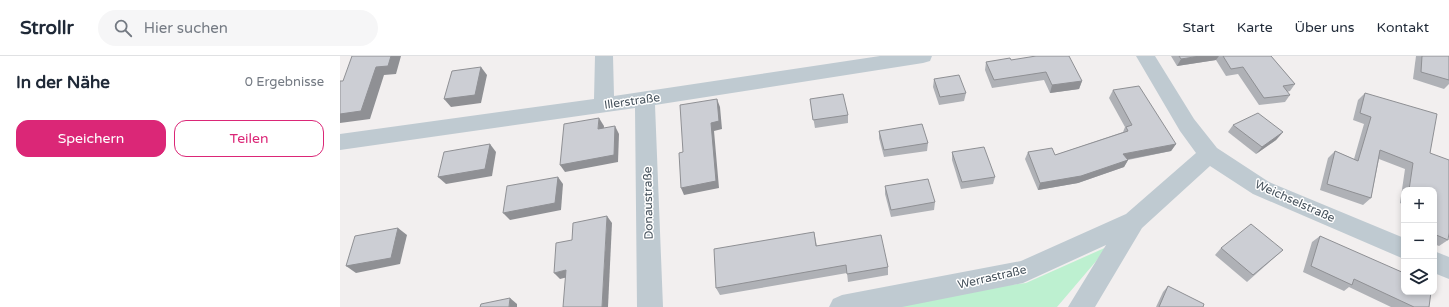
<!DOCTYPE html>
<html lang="de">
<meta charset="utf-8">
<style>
:root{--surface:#fff;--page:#f6f6f7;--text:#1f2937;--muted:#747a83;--line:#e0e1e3;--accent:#db2777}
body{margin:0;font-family:"Varela Round",sans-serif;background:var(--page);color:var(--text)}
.controls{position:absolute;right:12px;bottom:12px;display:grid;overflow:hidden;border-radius:8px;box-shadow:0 2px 6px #0003}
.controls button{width:36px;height:36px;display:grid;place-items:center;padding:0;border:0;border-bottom:1px solid var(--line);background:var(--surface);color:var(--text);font:20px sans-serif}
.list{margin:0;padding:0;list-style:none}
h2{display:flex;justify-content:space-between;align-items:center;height:52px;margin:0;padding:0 16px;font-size:17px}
h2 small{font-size:13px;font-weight:400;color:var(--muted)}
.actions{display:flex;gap:8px;padding:12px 16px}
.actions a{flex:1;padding:9px 0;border:1px solid var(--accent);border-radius:12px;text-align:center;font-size:14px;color:var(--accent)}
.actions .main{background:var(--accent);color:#fff}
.icon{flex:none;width:22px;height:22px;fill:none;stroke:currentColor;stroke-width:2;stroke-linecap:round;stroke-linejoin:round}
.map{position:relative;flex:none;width:1109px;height:251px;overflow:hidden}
header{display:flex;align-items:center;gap:24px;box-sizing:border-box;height:56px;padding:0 20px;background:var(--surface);border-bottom:1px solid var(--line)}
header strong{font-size:19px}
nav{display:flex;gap:22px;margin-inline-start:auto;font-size:14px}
.search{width:280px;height:36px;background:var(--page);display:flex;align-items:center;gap:10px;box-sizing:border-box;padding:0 14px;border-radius:22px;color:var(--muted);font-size:15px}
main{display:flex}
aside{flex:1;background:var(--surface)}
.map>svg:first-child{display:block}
.green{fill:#bdf0d0}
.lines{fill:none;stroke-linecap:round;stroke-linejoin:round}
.minor{fill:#bfcad1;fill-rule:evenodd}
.wall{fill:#afb1b6}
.shaded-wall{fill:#8f9094}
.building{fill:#ccced4;stroke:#8f9094}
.labels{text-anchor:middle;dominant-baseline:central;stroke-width:3;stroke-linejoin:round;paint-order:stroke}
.street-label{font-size:12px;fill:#47535d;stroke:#fff}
</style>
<header>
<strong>Strollr</strong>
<div class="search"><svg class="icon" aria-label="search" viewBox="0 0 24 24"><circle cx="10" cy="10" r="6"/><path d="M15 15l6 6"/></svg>Hier suchen</div>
<nav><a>Start</a><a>Karte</a><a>Über uns</a><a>Kontakt</a></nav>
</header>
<main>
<aside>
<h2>In der Nähe<small>0 Ergebnisse</small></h2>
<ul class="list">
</ul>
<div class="actions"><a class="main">Speichern</a><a>Teilen</a></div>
</aside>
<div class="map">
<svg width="1109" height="251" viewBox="0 0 1109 251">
<rect width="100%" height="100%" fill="#f2efef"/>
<!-- green -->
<polygon class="green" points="769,190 717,251 539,251 607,237 686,227"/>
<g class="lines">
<!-- minor -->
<g class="minor">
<polygon points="255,0 273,0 274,40 540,0 592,0 590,5 583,7 315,49 323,251 297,251 295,52 0,94 0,78 254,43"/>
<polygon points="796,0 815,0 854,63 877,92 929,126 1064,182 1064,203 913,138 870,110 802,172 755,251 728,251 766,189 683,227 562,251 489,251 493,243 502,239 681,205 786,158 856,97 840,75"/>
<polygon points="1094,195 1109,201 1109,223 1094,217"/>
</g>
</g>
<!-- wall -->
<g class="wall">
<polygon points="831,0 931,0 955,28 950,35 947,36 950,39 945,46 919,49 898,18 886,20 876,4 837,10"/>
<polygon points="1076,0 1109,0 1109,28 1104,33 1073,23"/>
<polygon points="671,4 742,25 739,33 710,37 704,24 652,32 645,14 646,6"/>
<polygon points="594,23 626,37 624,45 599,49 593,31"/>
<polygon points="773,34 836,88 831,95 788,104 784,111 738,127 698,134 685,103 688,96 715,99 783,76 785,71 769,42"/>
<polygon points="1025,37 1090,97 1108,184 1099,190 1094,188 1094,134 1064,134 1064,149 1060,147 1065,113 1039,103 1031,142 1023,149 980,134 988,102 995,95 1014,103 1024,68 1013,64 1018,44"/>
<polygon points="470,43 508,59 508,67 475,72"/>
<polygon points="893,69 943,76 936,84 916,98 888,76"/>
<polygon points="539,75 588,87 587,95 544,101 539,82"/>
<polygon points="612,96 655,121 653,128 621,133 612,104"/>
<polygon points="545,130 595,146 594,154 551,161 545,138"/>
<polygon points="474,176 477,190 548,211 548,219 508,226 507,217 380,239 376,232"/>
<polygon points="980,180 1089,251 1051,251 1009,231 1004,235 963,216 972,186"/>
<polygon points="881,192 943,194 907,226 875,199"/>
<polygon points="828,230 863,251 816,251 823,236"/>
</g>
<!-- shaded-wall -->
<g class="shaded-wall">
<polygon points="51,0 61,0 56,18 44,19 30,63 0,67 0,58 36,11"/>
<polygon points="860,0 879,0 876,4 837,10 841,3"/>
<polygon points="141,11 147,19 141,47 111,51 104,43"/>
<polygon points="742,25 739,33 710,37 712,29"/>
<polygon points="377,43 380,51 382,73 374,75 379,132 344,139 341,132 371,67"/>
<polygon points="259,62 264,70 263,81 258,73"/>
<polygon points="275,70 279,78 278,106 225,116 220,109"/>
<polygon points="943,76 936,84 916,98 922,91"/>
<polygon points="150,88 156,96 152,120 106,128 98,121"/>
<polygon points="836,88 831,95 779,105 783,98"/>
<polygon points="788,104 784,111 738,127 698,134 700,127"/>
<polygon points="218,121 223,128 221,154 170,164 163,157"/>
<polygon points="267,160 272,167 268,251 262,251"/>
<polygon points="58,172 67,179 60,208 16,217 6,210"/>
<polygon points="226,214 232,220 220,223 214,217"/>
<polygon points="170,242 177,248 177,251 169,251"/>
</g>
<!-- building -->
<g class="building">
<polygon points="12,0 51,0 48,10 36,11 21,55 0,58 0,25 3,25"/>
<polygon points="696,0 729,0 742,25 712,29 706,16 654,24 646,6 670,2 671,4"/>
<polygon points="839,0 860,0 841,3"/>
<polygon points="883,0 931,0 955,28 943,30 950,39 924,42 903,11 891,13"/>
<polygon points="1082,0 1109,0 1109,24 1081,16"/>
<polygon points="141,11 135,39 104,43 112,15"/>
<polygon points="619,19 626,37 600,41 594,23"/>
<polygon points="799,30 836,88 783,98 788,104 741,120 700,127 688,96 712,92 715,99 788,75 786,71 792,69 773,34"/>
<polygon points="1025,37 1097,58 1090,97 1109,104 1109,177 1108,184 1094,178 1094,134 1069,134 1073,107 1040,94 1031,142 987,128 995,95 1018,105 1031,61 1020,57"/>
<polygon points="503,38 508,59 473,64 470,43"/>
<polygon points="377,43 379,65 371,67 376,125 341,132 339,97 343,96 340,49"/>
<polygon points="918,57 943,76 922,91 893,69"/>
<polygon points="259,62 258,73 275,70 274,99 220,109 224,68"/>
<polygon points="582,68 588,87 544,94 539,75"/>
<polygon points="150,88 145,113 98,121 104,96"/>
<polygon points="644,91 655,121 622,126 612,96"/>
<polygon points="218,121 215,147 163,157 167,130"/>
<polygon points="588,123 595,146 551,154 545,130"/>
<polygon points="267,160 262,251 223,251 226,214 214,217 216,187 232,184 233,167"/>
<polygon points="911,168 943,194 913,219 881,192"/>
<polygon points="58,172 51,202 6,210 15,180"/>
<polygon points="474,176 476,190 541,179 548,211 507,218 506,209 376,232 374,193"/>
<polygon points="980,180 1064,217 1064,236 1091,236 1089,251 1074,251 1014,223 1012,229 971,210"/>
<polygon points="828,230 864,248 863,251 819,251"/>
<polygon points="170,242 169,251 140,251 141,248"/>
</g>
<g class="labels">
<!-- street labels -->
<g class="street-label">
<text transform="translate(292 45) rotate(-8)">Illerstraße</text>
<text transform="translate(955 145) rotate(24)">Weichselstraße</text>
<text transform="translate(308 147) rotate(-91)">Donaustraße</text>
<text transform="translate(652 221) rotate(-13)">Werrastraße</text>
</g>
</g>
</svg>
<div class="controls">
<button>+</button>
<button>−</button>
<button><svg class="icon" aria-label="layers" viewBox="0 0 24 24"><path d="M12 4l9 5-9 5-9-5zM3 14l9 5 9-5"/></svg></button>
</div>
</div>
</main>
